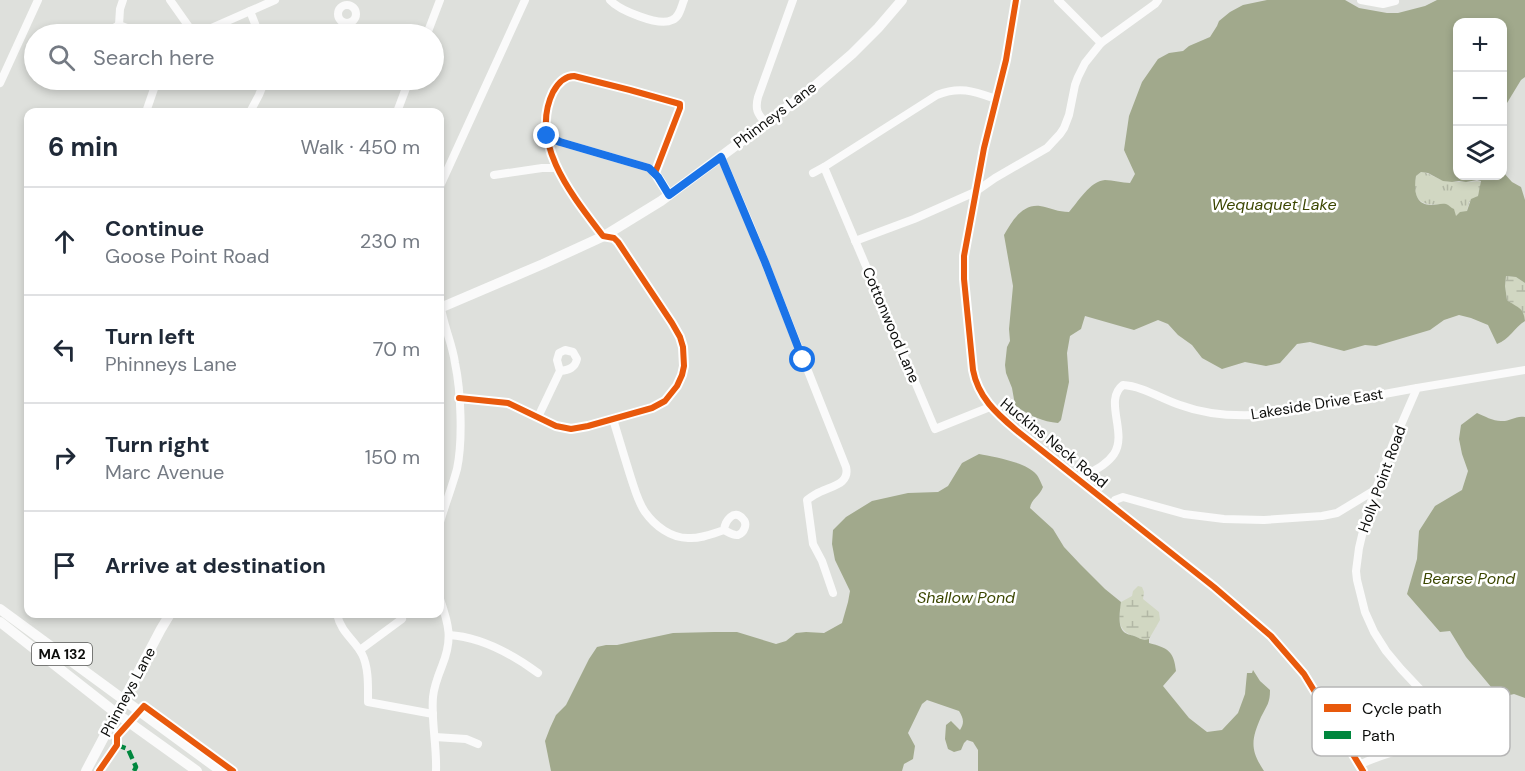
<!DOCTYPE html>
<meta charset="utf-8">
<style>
:root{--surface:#fff;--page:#f2f2f3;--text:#1f2937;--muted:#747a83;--line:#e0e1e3}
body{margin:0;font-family:"DM Sans",sans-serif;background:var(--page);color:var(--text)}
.controls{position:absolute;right:18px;top:18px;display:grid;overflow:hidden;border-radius:12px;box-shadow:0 3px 9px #0003}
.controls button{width:54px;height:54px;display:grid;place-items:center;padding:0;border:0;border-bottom:2px solid var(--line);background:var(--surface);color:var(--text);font:30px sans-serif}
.stop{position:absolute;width:18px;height:18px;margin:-14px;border:4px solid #1a73e8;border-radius:50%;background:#fff}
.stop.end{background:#1a73e8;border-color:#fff;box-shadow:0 2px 6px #0008}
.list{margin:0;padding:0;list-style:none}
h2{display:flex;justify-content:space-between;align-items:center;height:78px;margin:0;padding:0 24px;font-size:26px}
h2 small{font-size:20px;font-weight:400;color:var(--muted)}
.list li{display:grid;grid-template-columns:39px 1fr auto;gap:18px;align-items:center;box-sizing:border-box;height:108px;padding:0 24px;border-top:2px solid var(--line)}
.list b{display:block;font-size:22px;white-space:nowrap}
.list p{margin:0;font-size:20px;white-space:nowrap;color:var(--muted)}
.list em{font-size:20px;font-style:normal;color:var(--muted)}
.icon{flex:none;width:33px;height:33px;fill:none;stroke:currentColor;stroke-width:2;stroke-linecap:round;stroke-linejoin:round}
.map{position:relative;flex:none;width:1525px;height:771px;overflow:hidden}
.search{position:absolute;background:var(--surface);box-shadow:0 3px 9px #0003;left:24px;top:24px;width:420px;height:66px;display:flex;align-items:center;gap:15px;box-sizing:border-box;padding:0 21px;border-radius:33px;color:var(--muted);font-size:22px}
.panel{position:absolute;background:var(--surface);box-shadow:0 3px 9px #0003;left:24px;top:108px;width:420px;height:510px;border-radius:12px}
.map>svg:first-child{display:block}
.wetland{fill:url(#wetland-marsh)}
.park{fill:url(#park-tufts)}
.water{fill:#a1a98c;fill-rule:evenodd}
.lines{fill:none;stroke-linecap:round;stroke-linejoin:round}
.minor{stroke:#fafafa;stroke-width:8}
.major{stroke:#fafafa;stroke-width:10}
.quiet{stroke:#00873e;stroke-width:4.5;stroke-dasharray:9 4.5;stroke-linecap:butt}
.cycleway-casing{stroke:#fff;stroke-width:10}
.cycleway{stroke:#e8590c;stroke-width:6}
.route{stroke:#1a73e8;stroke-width:8}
.labels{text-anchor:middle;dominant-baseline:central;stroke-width:5;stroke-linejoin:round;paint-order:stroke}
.shield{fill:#fff;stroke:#555654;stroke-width:1.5}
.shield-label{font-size:14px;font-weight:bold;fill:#0c0d0b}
.street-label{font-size:15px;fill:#0c0d0b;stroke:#fff}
.water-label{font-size:16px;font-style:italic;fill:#3b4600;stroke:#fff}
.key{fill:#fff;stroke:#b6b6b6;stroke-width:1.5}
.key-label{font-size:16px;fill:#0c0d0b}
</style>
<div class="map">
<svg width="1525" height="771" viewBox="0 0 1525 771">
<defs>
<pattern id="wetland-marsh" width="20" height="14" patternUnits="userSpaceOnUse" patternTransform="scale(1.5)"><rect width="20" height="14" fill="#d1d7c2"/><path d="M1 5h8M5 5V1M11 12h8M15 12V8" fill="none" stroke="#b2b7a5"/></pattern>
<pattern id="park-tufts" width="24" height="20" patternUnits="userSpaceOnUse" patternTransform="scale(1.5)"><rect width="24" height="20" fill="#d1d7c2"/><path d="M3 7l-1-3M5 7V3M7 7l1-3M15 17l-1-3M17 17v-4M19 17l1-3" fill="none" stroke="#b2b7a5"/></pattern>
</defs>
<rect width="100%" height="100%" fill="#dee0dc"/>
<!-- wetland -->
<g class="wetland">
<path d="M1506,276L1516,277L1525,283V321C1523,309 1516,307 1507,300L1505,286Z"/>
<path d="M1138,586L1142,587L1144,592L1143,599L1159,612L1160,620L1149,639C1142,641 1140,638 1134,636C1117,631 1118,618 1121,602L1132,596L1133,591Z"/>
</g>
<!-- park -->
<path class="park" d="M1421,172C1430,173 1437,179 1445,181C1451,182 1460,182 1466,182C1471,183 1475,180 1481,182L1478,196L1469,202L1467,211L1456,217L1442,204C1419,207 1412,198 1416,176Z"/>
<!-- water -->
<g class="water">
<path d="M1267,0H1345L1359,8L1387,13H1398L1425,6L1437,0H1525V77L1521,80L1507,103L1505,107L1503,122L1502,22H1458V176H1502L1503,172L1512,182L1521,187L1525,200V283L1516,277L1506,276L1505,286L1507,300C1517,308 1523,306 1525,321C1515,327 1509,340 1497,344L1488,325L1471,318L1459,315L1444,320L1430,330L1376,346L1365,345L1344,351L1310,342L1297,344L1280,363L1266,366L1245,362L1222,369L1202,358L1192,345L1178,335L1168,324L1158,320L1134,330L1085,316L1081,329L1070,336L1067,353L1069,382L1061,420L1058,423C1043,422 1027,415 1015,405L1012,388L1006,373L1005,365L1007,347L1010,341L1009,329L1013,286L1004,235C1012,221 1022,204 1040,206C1051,208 1058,212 1069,212C1078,202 1090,181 1105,180C1113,180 1122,183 1130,183L1135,174L1124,150L1129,116L1142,82L1158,59L1169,53L1183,51L1189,46L1210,37L1217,26L1219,21L1230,12L1243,5ZM1421,172L1428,173L1443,181L1452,182L1459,181L1466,182L1477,180L1481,181L1478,196L1471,199L1467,211L1460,212L1456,216L1454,209C1451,208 1449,205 1446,204C1441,203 1436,205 1431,205C1414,205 1414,188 1416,176Z"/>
<path d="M1477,413C1484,416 1493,421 1501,421C1509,422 1516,415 1525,417V698L1514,694L1506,696L1497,694L1466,657L1450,631L1440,632L1407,594L1417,559L1419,531L1435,506L1462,490L1468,471L1462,454L1459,439L1461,425Z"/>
<path d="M979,454C994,457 1026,462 1036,474C1039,477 1041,483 1043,487C1040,496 1031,499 1030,508L1053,529L1064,547L1080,564L1105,589L1121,602C1120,610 1117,626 1124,632C1126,634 1131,635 1134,636C1140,638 1142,641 1149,639V643C1168,648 1174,651 1176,671L1163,686L1189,718L1207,732L1222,730L1238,713L1245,694L1247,673H1252L1253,670L1260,681L1270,690C1270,703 1267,705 1261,717C1251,740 1250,750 1264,771H978V750L973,742L967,740L964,743L961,750L954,752L948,749L945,739L946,725L951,721L960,730C965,722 963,718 959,711L927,700L922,704L908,733L915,746L913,759L904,764L902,771H551L545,741L550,728L556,715L566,705L589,659L597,647L606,645H617L673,633L714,632H737L776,644L786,641L796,633L806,632L824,633L842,623L848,602L850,591L835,560L832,544L833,530L846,517L872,501L908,493L938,492L948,486L962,463Z"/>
</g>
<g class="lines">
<!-- minor -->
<g class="minor">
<polyline points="170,0 194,34"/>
<path d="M610,0C619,10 659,27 672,20C680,17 681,7 684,0"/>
<path d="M1016,0L1006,60L984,148L964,256V279L973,370C978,397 996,413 1016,430L1214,587L1271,636L1304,674L1363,771"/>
<polyline points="1058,0 1101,43 1155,4 1158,0"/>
<polyline points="1361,0 1383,4 1395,1"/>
<circle cx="347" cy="14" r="9"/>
<polyline points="250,11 259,34"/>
<polyline points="119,25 120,9 123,0"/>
<polyline points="119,25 127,28 130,34"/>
<polyline points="112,34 114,28 119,25"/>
<polyline points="198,34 275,0"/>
<polyline points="427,34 440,0"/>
<polyline points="0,83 38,0"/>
<polyline points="146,112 157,80"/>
<polyline points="250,112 259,95 265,80"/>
<polyline points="397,112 409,80"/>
<path d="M766,123C757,114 755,109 758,97L793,0"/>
<polyline points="547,136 560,142 649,168 655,173"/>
<path d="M721,157L749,222L846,467C850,484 832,486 820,492C815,494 811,497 807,500L813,544L822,561L833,593"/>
<polyline points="813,173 824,167"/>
<polyline points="494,175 542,168 558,168"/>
<polyline points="440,186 525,0"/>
<polyline points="855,241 914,219 975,192 995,178 1047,148 1060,134 1064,128 1069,115 1075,85 1078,77 1085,63 1101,43"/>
<path d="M440,300C441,321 452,341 455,363C461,391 463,441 457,469C452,487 445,505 440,522"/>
<path d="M459,398L508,403L556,426L571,429L588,426L652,408L665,401L677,386L682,375L684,366L683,347L680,337L672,323L618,242L614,238L603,236C574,198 528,143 553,92C558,83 564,76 574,76L630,90L680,104V108L655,173L669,195"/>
<path d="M990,407L935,429L824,167L937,95C960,86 973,91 996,99"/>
<path d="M538,417L560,371C569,370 575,368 577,359L573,352L565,350L559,353L557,360L560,371"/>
<path d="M613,419C619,439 625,459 631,478C635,490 638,502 645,512C655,526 671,538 688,538C700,539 712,534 724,530C728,532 733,536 738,535C744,533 748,524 743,519C734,508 725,521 724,530"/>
<path d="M1078,480C1090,472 1106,466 1114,454C1128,433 1103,400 1123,385C1142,386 1162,399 1180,405C1212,417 1247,417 1281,413L1417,388"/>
<polyline points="1112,506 1115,500 1123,497 1184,514 1224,519 1264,520 1322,516 1337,513 1375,490"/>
<path d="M337,614C341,633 354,639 362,654C369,668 368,687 368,702L433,714"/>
<path d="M449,635C482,637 512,654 538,673"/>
<polyline points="360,650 402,619"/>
<polyline points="435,737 466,739 478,744"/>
<path d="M1359,765C1386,752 1415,746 1444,738L1449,735L1451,728L1448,719L1401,669L1386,651L1374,632L1365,612L1357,580L1356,571L1359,548L1368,510L1394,441L1417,388L1525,370"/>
<path d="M436,771C437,746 431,721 433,697C434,686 438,676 442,666C453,639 449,625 440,599"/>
</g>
<!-- major -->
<g class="major">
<polyline points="440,308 543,264 604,236 661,201 809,91 852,54 878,28 902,0"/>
<polyline points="0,609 221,771"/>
<polyline points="0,622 116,713 197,771"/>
<polyline points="86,771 161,629 170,614"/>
</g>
<!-- quiet -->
<polyline class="quiet" points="117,745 128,749 136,767 134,771"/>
<!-- cycleway casing -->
<g class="cycleway-casing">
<g id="cycleway">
<path d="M1016,0L1006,60L984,148L964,256V279L973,370C978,397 996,413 1016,430L1214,587L1271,636L1304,674L1363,771"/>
<path d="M459,398L508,403L556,426L571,429L588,426L652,408L665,401L677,386L682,375L684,366L683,347L680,337L672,323L618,242L614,238L603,236C574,198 528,143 553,92C558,83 564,76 574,76L630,90L680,104V108L655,173L669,195"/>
<polyline points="99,771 117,745 117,736 144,706 233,771"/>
</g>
</g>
<!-- cycleway -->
<use href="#cycleway" class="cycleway"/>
</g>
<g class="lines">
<!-- route -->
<polyline class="route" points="547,136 560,142 649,168 658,177 669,195 721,157 765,262 803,360"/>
</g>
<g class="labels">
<!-- shield labels -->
<rect class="shield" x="32" y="643" width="60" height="22" rx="4.5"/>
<g class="shield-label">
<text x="62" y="654">MA 132</text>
</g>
<!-- street labels -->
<g class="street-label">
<text transform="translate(775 115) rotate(-37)">Phinneys Lane</text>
<text transform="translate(891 325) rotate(67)">Cottonwood Lane</text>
<text transform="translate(1317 404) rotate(-9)">Lakeside Drive East</text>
<text transform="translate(1054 443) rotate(39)">Huckins Neck Road</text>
<text transform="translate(1382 479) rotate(-70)">Holly Point Road</text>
<text transform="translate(128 692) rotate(-62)">Phinneys Lane</text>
</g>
<!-- water labels -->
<g class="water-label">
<text x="1274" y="204">Wequaquet Lake</text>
<text x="1469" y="578">Bearse Pond</text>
<text x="966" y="597">Shallow Pond</text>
</g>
</g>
<!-- legend -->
<rect x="1312" y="687" width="198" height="69" rx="9" class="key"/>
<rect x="1324" y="704" width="27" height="8" fill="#e8590c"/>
<rect x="1324" y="731" width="27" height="8" fill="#00873e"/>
<g class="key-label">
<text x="1362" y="714">Cycle path</text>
<text x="1362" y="741">Path</text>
</g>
</svg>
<div class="controls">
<button>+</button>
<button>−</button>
<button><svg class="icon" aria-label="layers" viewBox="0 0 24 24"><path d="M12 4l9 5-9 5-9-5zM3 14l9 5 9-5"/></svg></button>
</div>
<div class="stop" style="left:803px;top:360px"></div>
<div class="stop end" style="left:547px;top:136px"></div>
<div class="search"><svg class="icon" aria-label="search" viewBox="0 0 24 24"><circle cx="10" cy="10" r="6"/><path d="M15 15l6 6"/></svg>Search here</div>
<section class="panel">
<h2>6 min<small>Walk · 450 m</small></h2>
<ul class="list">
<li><svg class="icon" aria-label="ahead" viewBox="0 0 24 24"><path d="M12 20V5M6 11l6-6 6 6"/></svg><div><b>Continue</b><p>Goose Point Road</p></div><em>230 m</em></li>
<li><svg class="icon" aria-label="left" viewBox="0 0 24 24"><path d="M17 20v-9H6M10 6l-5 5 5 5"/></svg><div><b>Turn left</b><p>Phinneys Lane</p></div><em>70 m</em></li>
<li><svg class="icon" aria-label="right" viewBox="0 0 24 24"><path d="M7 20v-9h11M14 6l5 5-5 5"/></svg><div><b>Turn right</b><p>Marc Avenue</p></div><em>150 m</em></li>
<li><svg class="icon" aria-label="arrive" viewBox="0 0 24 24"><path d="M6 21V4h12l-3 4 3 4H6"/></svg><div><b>Arrive at destination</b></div></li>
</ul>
</section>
</div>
